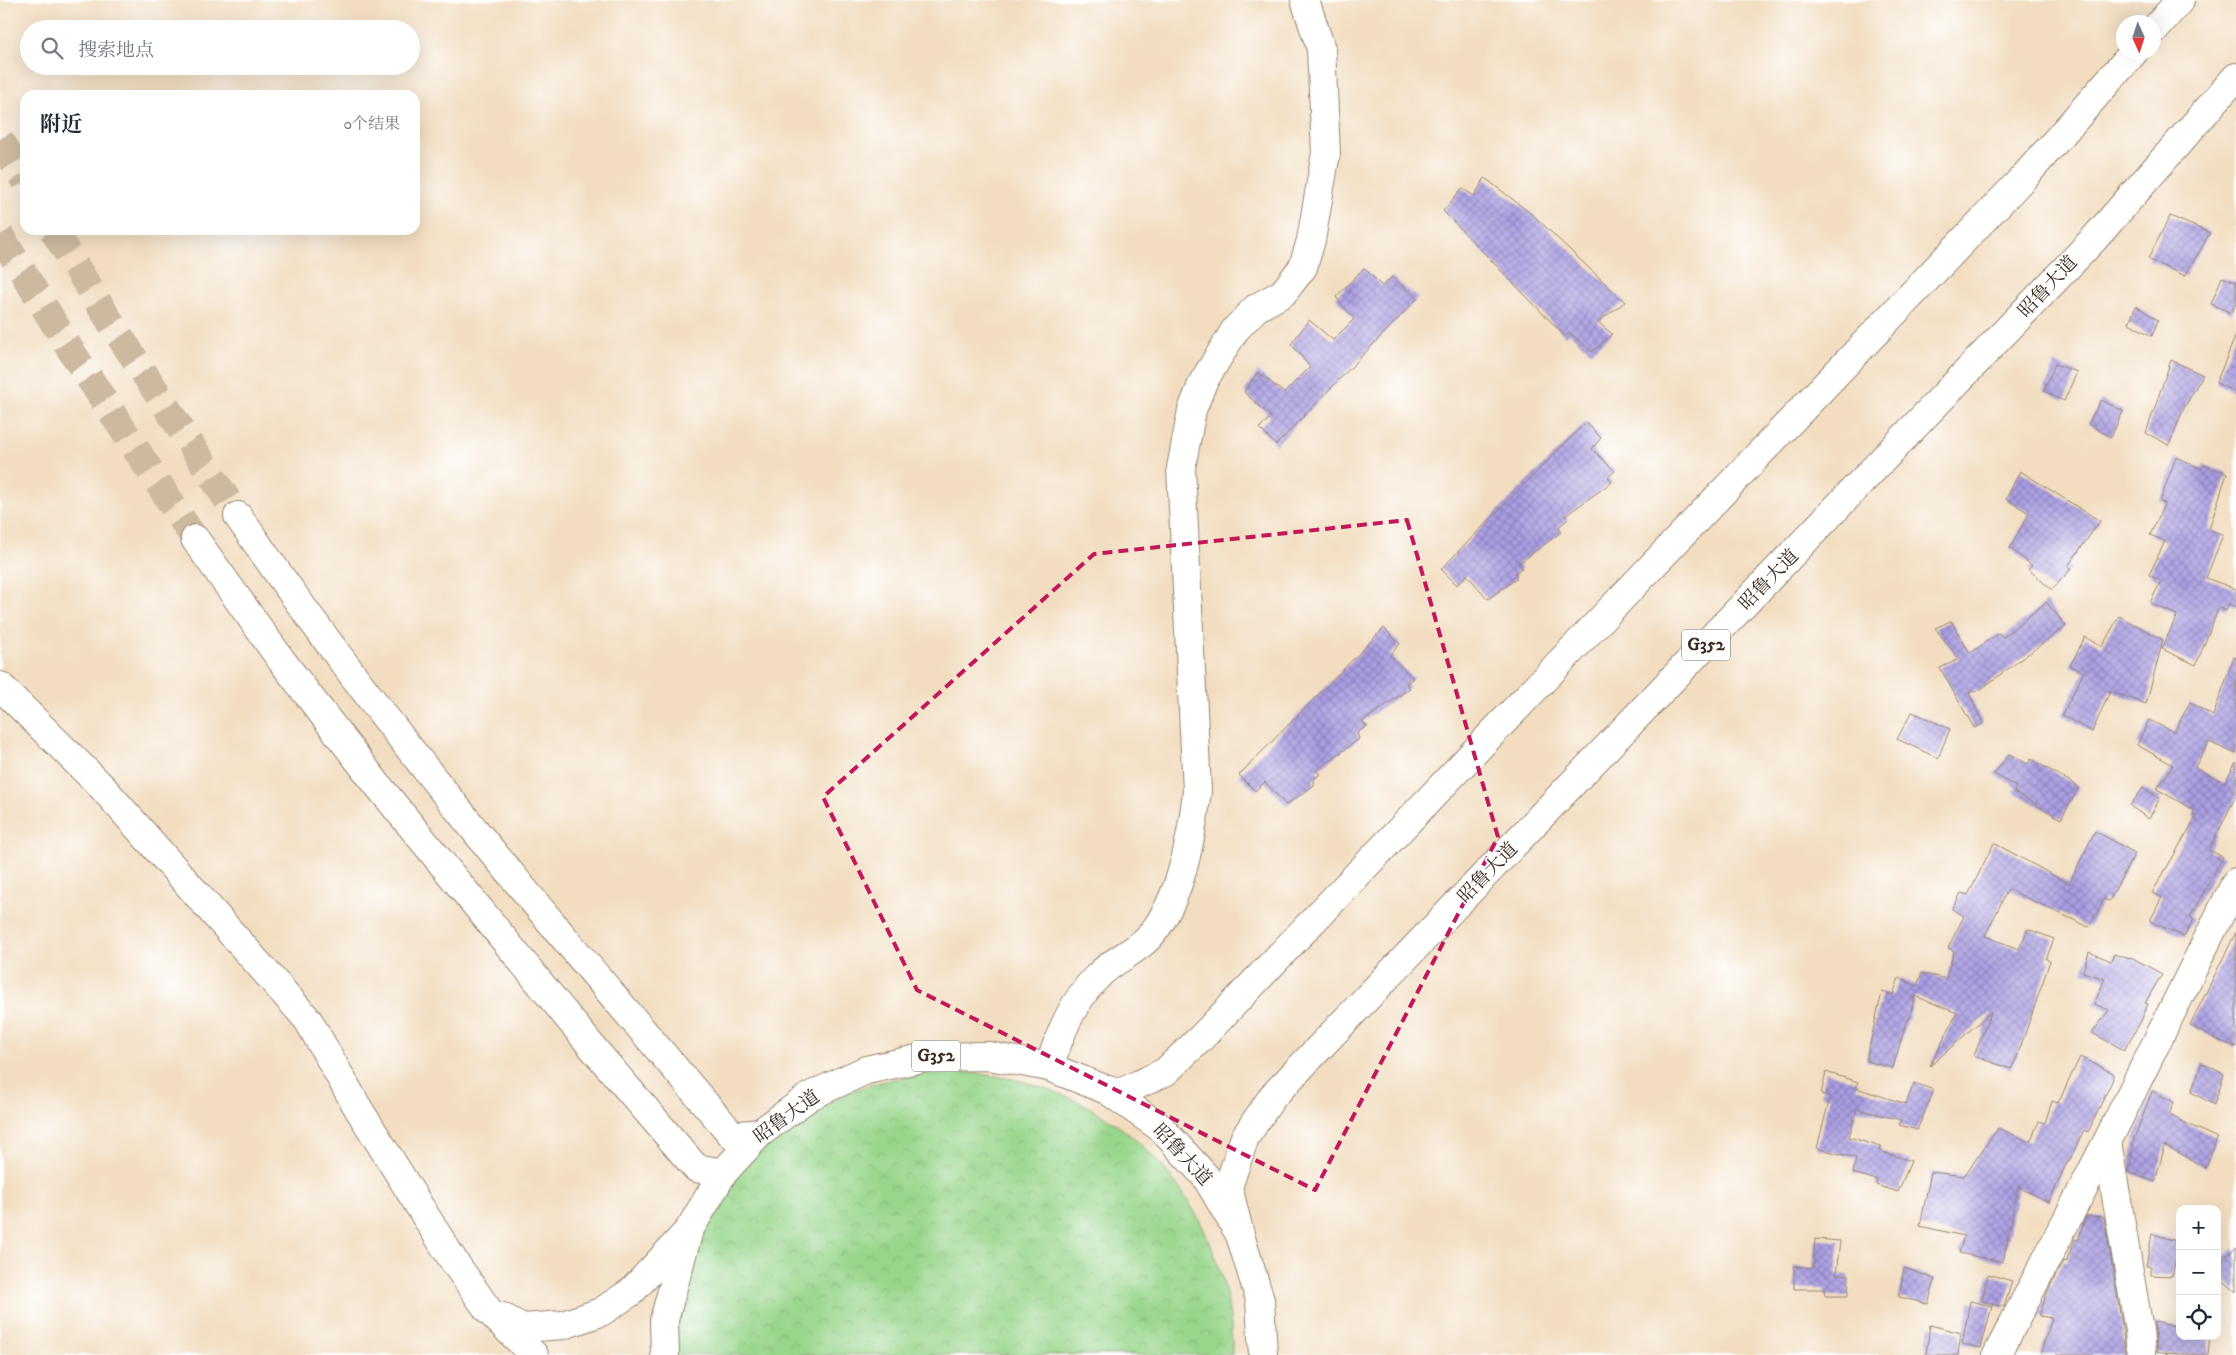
<!DOCTYPE html>
<html lang="zh">
<meta charset="utf-8">
<style>
:root{--surface:#fff;--page:#f6f6f7;--text:#1f2937;--muted:#747a83;--line:#e0e1e3}
body{margin:0;font-family:"IM FELL DW Pica","Noto Serif SC",serif;background:var(--page);color:var(--text)}
.controls{position:absolute;right:15px;bottom:15px;display:grid;overflow:hidden;border-radius:10px;box-shadow:0 5px 20px #0002}
.controls button{width:45px;height:45px;display:grid;place-items:center;padding:0;border:0;border-bottom:1px solid var(--line);background:var(--surface);color:var(--text);font:25px sans-serif}
.compass{position:absolute;left:2116px;top:15px;width:45px;height:45px;border-radius:50%;background:var(--surface);box-shadow:0 5px 20px #0002;rotate:177deg}
.list{margin:0;padding:0;list-style:none}
h2{display:flex;justify-content:space-between;align-items:center;height:65px;margin:0;padding:0 20px;font-size:21px}
h2 small{font-size:16px;font-weight:400;color:var(--muted)}
.icon{flex:none;width:28px;height:28px;fill:none;stroke:currentColor;stroke-width:2;stroke-linecap:round;stroke-linejoin:round}
.map{position:relative;flex:none;width:2236px;height:1355px;overflow:hidden}
.search{position:absolute;background:var(--surface);box-shadow:0 5px 20px #0002;left:20px;top:20px;width:400px;height:55px;display:flex;align-items:center;gap:12px;box-sizing:border-box;padding:0 18px;border-radius:28px;color:var(--muted);font-size:19px}
.panel{position:absolute;background:var(--surface);box-shadow:0 5px 20px #0002;left:20px;top:90px;width:400px;height:145px;border-radius:15px}
.map>svg:first-child{display:block}
.park{fill:url(#park-crowns);stroke:#6a8054}
.building{fill:url(#building-cross-hatch)}
.lines{fill:none;stroke-linecap:round;stroke-linejoin:round}
.major-tunnel{stroke:#cdb9a0;stroke-width:28;stroke-dasharray:28 14;stroke-linecap:butt}
.minor-casing{stroke:#96846f;stroke-width:30}
.major-casing{stroke:#96846f;stroke-width:30}
.highway-casing{stroke:#96846f;stroke-width:30}
.minor{stroke:#fff;stroke-width:28}
.major{stroke:#fff;stroke-width:28}
.highway{stroke:#fff;stroke-width:28}
.marked{fill:none;stroke:#c2185b;stroke-width:4;stroke-dasharray:10 6;stroke-linejoin:round}
.labels{text-anchor:middle;dominant-baseline:central;stroke-width:4;stroke-linejoin:round;paint-order:stroke}
.shield{fill:#fff;stroke:#766a62;stroke-width:1}
.shield-label{font-size:18px;font-weight:bold;fill:#3b2a1e}
.street-label{font-size:19px;fill:#3b2a1e;stroke:#fff}
</style>
<div class="map">
<svg width="2236" height="1355" viewBox="0 0 2236 1355">
<defs>
<pattern id="park-crowns" width="20" height="18" patternUnits="userSpaceOnUse" patternTransform="scale(1.25)"><rect width="20" height="18" fill="#98d68b"/><path d="M2 6a3 3 0 1 1 6 0M12 15a3 3 0 1 1 6 0" fill="none" stroke="#84b878"/></pattern>
<pattern id="building-cross-hatch" width="8" height="8" patternUnits="userSpaceOnUse" patternTransform="scale(1.25)"><rect width="8" height="8" fill="#a99ee3"/><path d="M0 0l8 8M0 8l8-8" fill="none" stroke="#8b81b7"/></pattern>
</defs>
<rect width="100%" height="100%" fill="#fff"/>
<filter id="ink" filterUnits="userSpaceOnUse"><feTurbulence type="fractalNoise" baseFrequency=".02" numOctaves="2"/><feDisplacementMap in="SourceGraphic" scale="10" xChannelSelector="R" yChannelSelector="G"/><feConvolveMatrix kernelMatrix="1 2 1 2 8 2 1 2 1" color-interpolation-filters="sRGB"/></filter>
<filter id="wash" filterUnits="userSpaceOnUse"><feTurbulence type="fractalNoise" baseFrequency=".0096" numOctaves="4" result="noise"/><feDisplacementMap in="SourceGraphic" scale="20" xChannelSelector="R" yChannelSelector="G"/><feGaussianBlur stdDeviation="1.12" result="paint"/><feColorMatrix in="noise" values="0 0 0 0 0 0 0 0 0 0 0 0 0 0 0 0 0 1.4 0 .05"/><feComposite in="paint" operator="in"/></filter>
<g filter="url(#wash)">
<rect width="100%" height="100%" fill="#f2ddc0"/>
<!-- park -->
<path class="park" d="M959,1072C987,1074 1014,1078 1041,1087C1156,1122 1234,1236 1232,1355H674C674,1332 679,1311 684,1288C687,1275 689,1260 694,1247C725,1170 796,1105 877,1083C904,1076 931,1073 959,1072Z"/>
<g id="blocks">
<!-- building -->
<g class="building">
<polygon points="1485,178 1534,216 1625,302 1598,322 1612,334 1592,352 1570,333 1565,336 1443,211 1462,188 1474,196"/>
<polygon points="2170,216 2210,233 2185,276 2148,259"/>
<polygon points="1364,268 1382,286 1392,277 1418,298 1276,445 1259,428 1271,417 1244,392 1258,372 1284,393 1310,367 1291,344 1309,320 1333,340 1354,319 1336,297"/>
<polygon points="2222,277 2236,282 2236,303 2231,313 2211,304"/>
<polygon points="2136,306 2158,320 2152,336 2129,323"/>
<polygon points="2236,335 2236,392 2216,383"/>
<polygon points="2171,360 2203,375 2183,410 2169,445 2146,433"/>
<polygon points="2055,364 2077,372 2064,401 2044,391"/>
<polygon points="2101,400 2123,411 2111,437 2088,424"/>
<polygon points="1586,422 1601,438 1592,449 1615,471 1608,477 1612,482 1565,516 1568,519 1559,527 1561,532 1518,564 1522,568 1516,572 1516,579 1488,599 1467,575 1457,585 1441,569"/>
<polygon points="2176,457 2202,469 2204,465 2227,473 2209,529 2223,535 2206,578 2236,589 2236,607 2229,604 2226,611 2219,607 2196,665 2162,649 2177,615 2150,603 2161,581 2149,575 2165,541 2150,535 2165,503 2160,501"/>
<polygon points="2020,471 2100,521 2068,566 2071,569 2052,590 2028,569 2032,566 2010,548 2029,513 2006,499"/>
<polygon points="2046,602 2066,626 1978,691 1969,692 1983,724 1974,728 1940,668 1959,659 1935,628 1951,621 1970,653 1999,633 2003,637"/>
<polygon points="2119,616 2163,640 2146,704 2110,691 2092,732 2062,715 2084,672 2070,666 2085,637 2102,647"/>
<polygon points="1384,628 1400,644 1390,655 1413,678 1406,684 1410,688 1362,722 1367,726 1357,733 1359,739 1316,771 1320,774 1314,779 1314,785 1286,805 1265,782 1255,791 1239,775"/>
<polygon points="2234,657 2236,658 2236,754 2209,742 2195,767 2224,783 2236,762 2236,796 2209,850 2223,857 2190,917 2194,919 2184,937 2150,921 2162,897 2152,893 2196,817 2193,815 2195,811 2157,789 2173,765 2137,745 2149,720 2174,732 2190,702 2213,716"/>
<polygon points="1912,712 1950,729 1938,758 1897,739"/>
<polygon points="2009,754 2028,764 2031,759 2079,787 2061,819 2014,792 2016,787 1994,774"/>
<polygon points="2143,788 2160,798 2149,819 2130,806"/>
<polygon points="2095,831 2135,853 2109,901 2104,899 2089,927 2008,889 1985,936 2019,949 2028,929 2054,939 2046,959 2050,961 2017,1057 2011,1069 1974,1056 1991,1012 1930,1066 1957,1013 1915,996 1909,1020 1907,1019 1893,1068 1866,1061 1882,992 1893,995 1899,978 1917,986 1922,973 1946,979 1954,951 1948,948 1964,916 1952,909 1961,893 1968,895 1994,843 2069,884"/>
<polygon points="2236,932 2236,1047 2215,1039 2190,1025"/>
<polygon points="2089,952 2111,961 2114,954 2130,959 2131,957 2162,974 2145,1003 2148,1004 2141,1021 2124,1050 2092,1033 2109,1010 2094,1004 2105,979 2083,972"/>
<polygon points="2080,1057 2113,1073 2113,1079 2088,1132 2084,1130 2069,1161 2068,1160 2049,1202 2018,1187 2003,1262 1959,1253 1964,1236 1920,1226 1931,1172 1964,1176 1998,1128 2030,1142 2039,1121 2045,1123 2052,1101 2058,1103"/>
<polygon points="2202,1063 2224,1074 2214,1105 2191,1092"/>
<polygon points="1826,1072 1858,1082 1856,1088 1906,1104 1914,1083 1934,1090 1917,1130 1899,1125 1901,1120 1857,1109 1849,1137 1881,1147 1880,1151 1911,1161 1898,1192 1876,1185 1877,1180 1853,1173 1856,1158 1817,1148 1830,1097 1821,1094"/>
<polygon points="2152,1091 2174,1102 2169,1115 2217,1138 2206,1168 2165,1145 2155,1182 2129,1172 2134,1139"/>
<polygon points="2086,1216 2104,1217 2123,1332 2125,1355 2040,1355 2052,1318 2039,1316 2047,1293 2063,1261 2066,1262 2075,1239 2078,1240"/>
<polygon points="2152,1234 2180,1242 2172,1276 2151,1275 2151,1266 2146,1266"/>
<polygon points="1815,1239 1840,1241 1836,1274 1849,1275 1848,1296 1825,1296 1824,1289 1794,1289 1794,1266 1813,1268"/>
<polygon points="2236,1248 2236,1292 2217,1275 2217,1263"/>
<polygon points="1904,1268 1935,1279 1928,1304 1899,1297"/>
<polygon points="1988,1274 2012,1281 2004,1307 1982,1301"/>
<polygon points="1970,1301 1992,1306 1981,1348 1962,1344"/>
<polygon points="2154,1322 2180,1327 2180,1336 2210,1336 2208,1355 2157,1353"/>
<polygon points="1930,1325 1961,1333 1958,1355 1926,1355"/>
</g>
</g>
</g>
<g filter="url(#ink)">
<use href="#blocks" fill-opacity="0" stroke="#96846f" stroke-width="1"/>
<g class="lines">
<!-- major-tunnel -->
<g class="major-tunnel">
<polyline points="0,139 25,182"/>
<polyline points="53,230 111,323 238,516"/>
<polyline points="0,235 70,349 195,539"/>
</g>
<!-- minor casing -->
<g class="minor-casing">
<path id="minor" d="M1049,1067C1060,1034 1072,1002 1097,977C1111,961 1134,953 1148,938C1180,904 1192,836 1197,791L1181,468L1192,410L1203,382L1235,330L1256,308L1283,293L1303,267L1311,240L1326,153L1321,49L1305,0"/>
</g>
<!-- major casing -->
<g class="major-casing">
<g id="major">
<path d="M238,516C387,734 561,936 733,1136L760,1133"/>
<polyline points="195,539 282,661 376,783 593,1048 696,1168 723,1173"/>
<polyline points="0,686 103,788 308,1020 358,1108 453,1260 488,1310 534,1355"/>
<polyline points="2107,1142 2139,1330 2141,1355"/>
<polyline points="500,1316 523,1328 563,1325 601,1312 631,1292 689,1230"/>
<polyline points="1997,1355 2107,1142 2236,882"/>
</g>
</g>
<!-- highway casing -->
<g class="highway-casing">
<g id="highway">
<polyline points="2154,30 2180,0"/>
<polyline points="1107,1090 1120,1093 1165,1072 1201,1038 2025,176 2134,52"/>
<polyline points="1240,1235 1228,1187 1245,1137 1273,1096 2094,239 2236,77"/>
<polyline points="665,1355 664,1320 689,1230 723,1173 760,1133 810,1096 866,1070 927,1057 989,1056 1049,1067 1107,1090 1161,1128 1206,1177 1240,1235 1260,1300 1263,1355"/>
</g>
</g>
<!-- minor -->
<use href="#minor" class="minor"/>
<!-- major -->
<use href="#major" class="major"/>
<!-- highway -->
<use href="#highway" class="highway"/>
</g>
</g>
<!-- marked area -->
<path class="marked" d="M1407,520L1498,837L1315,1190L917,990L823,797L1094,554Z"/>
<g class="labels">
<!-- shield labels -->
<g class="shield">
<rect x="1682" y="629.5" width="48" height="31" rx="4"/>
<rect x="912" y="1040.5" width="48" height="31" rx="4"/>
</g>
<g class="shield-label">
<text x="1706" y="645">G352</text>
<text x="936" y="1056">G352</text>
</g>
<!-- street labels -->
<g class="street-label">
<text transform="translate(2048 287) rotate(-47)">昭鲁大道</text>
<text transform="translate(1769 580) rotate(-46)">昭鲁大道</text>
<text transform="translate(1488 873) rotate(-46)">昭鲁大道</text>
<text transform="translate(787 1117) rotate(-36)">昭鲁大道</text>
<text transform="translate(1182 1155) rotate(47)">昭鲁大道</text>
</g>
</g>
</svg>
<div class="controls">
<button>+</button>
<button>−</button>
<button><svg class="icon" aria-label="locate" viewBox="0 0 24 24"><circle cx="12" cy="12" r="6"/><path d="M12 2v4M12 18v4M2 12h4M18 12h4"/></svg></button>
</div>
<svg class="compass" viewBox="-18 -18 36 36"><path d="M0-13l5 13h-10z" fill="#e53935"/><path d="M0 13l5-13h-10z" fill="#747a83"/></svg>
<div class="search"><svg class="icon" aria-label="search" viewBox="0 0 24 24"><circle cx="10" cy="10" r="6"/><path d="M15 15l6 6"/></svg>搜索地点</div>
<section class="panel">
<h2>附近<small>0个结果</small></h2>
<ul class="list">
</ul>
</section>
</div>
